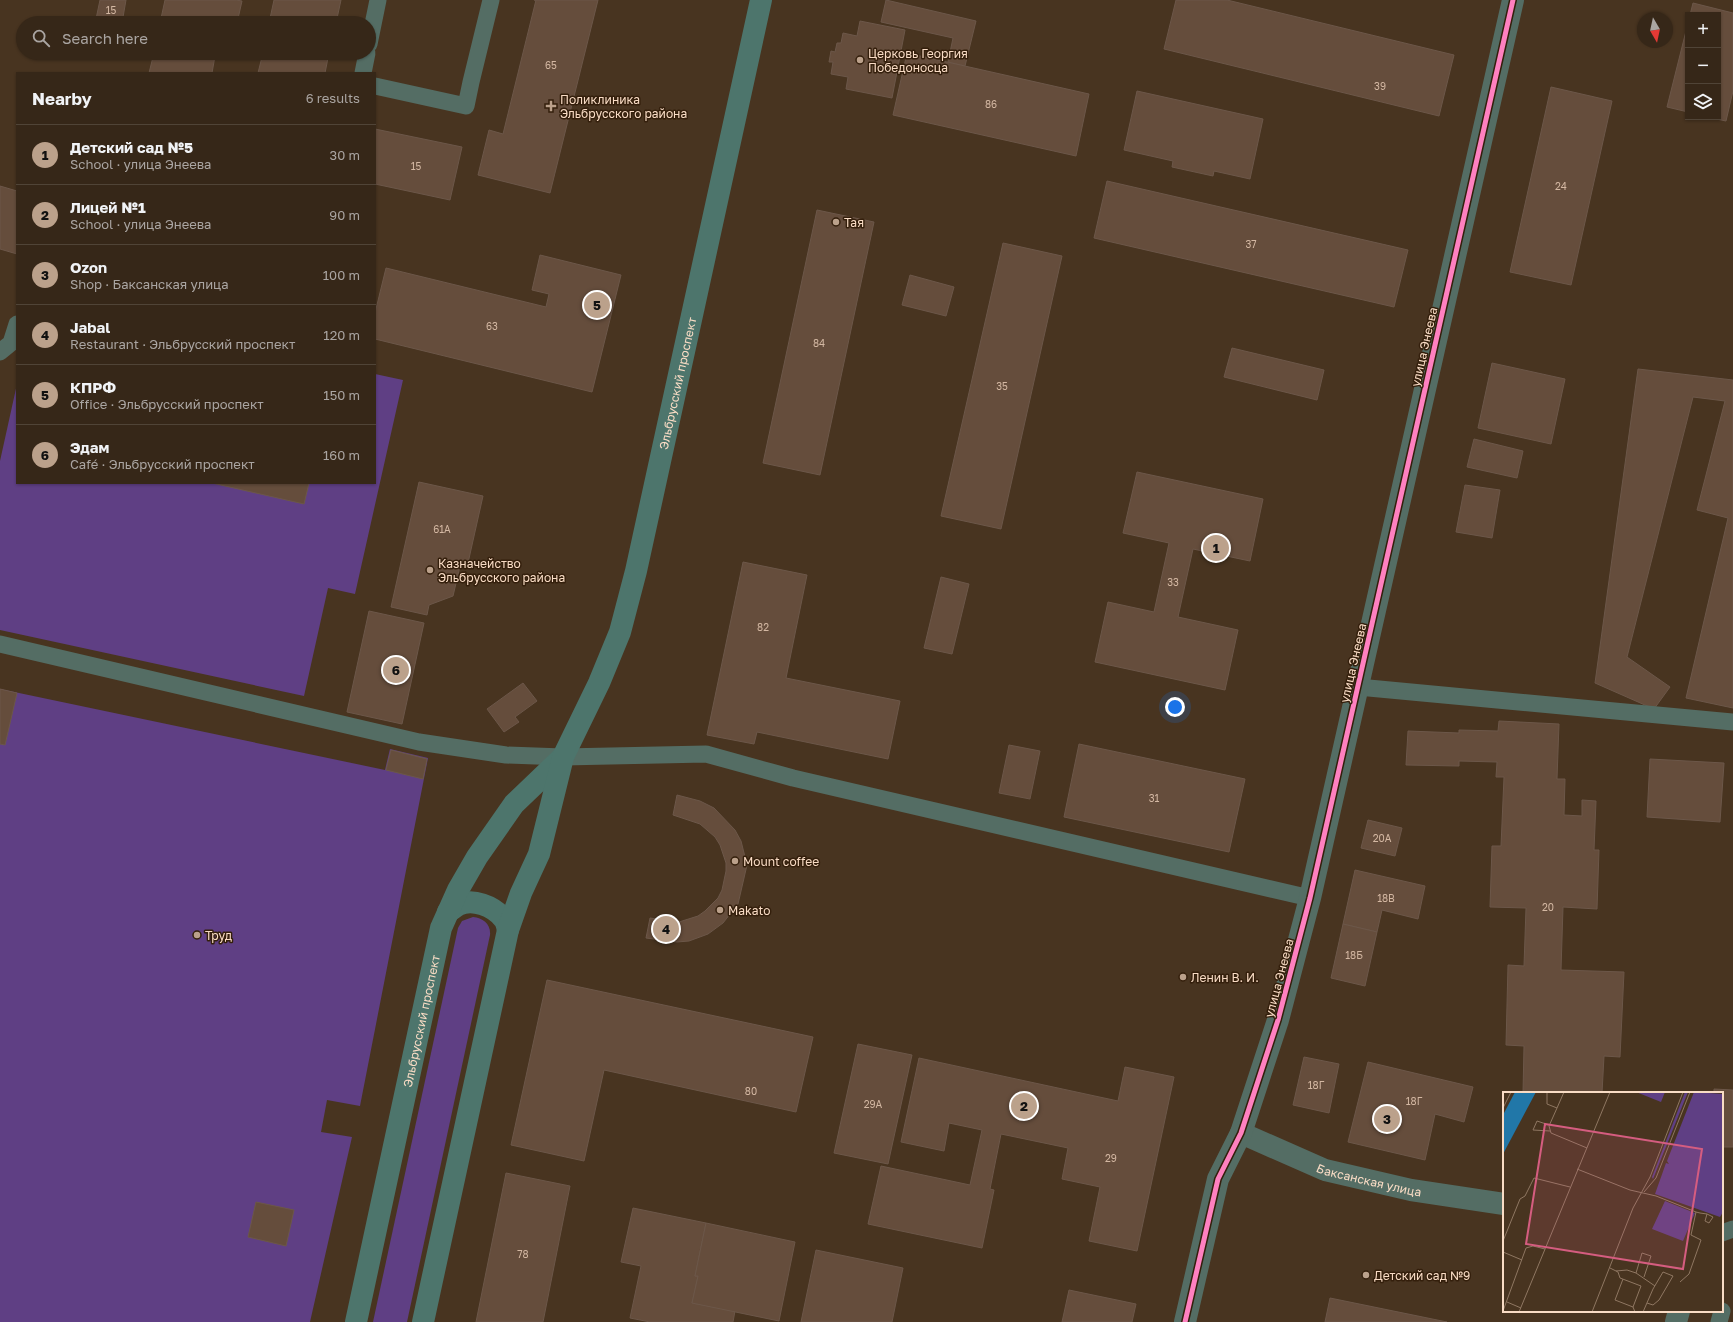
<!DOCTYPE html>
<meta charset="utf-8">
<style>
:root{--surface:#362718;--page:#413325;--text:#f1f3f6;--muted:#aaa5a2;--line:#504437;--accent:#bba18b}
body{margin:0;font-family:"Golos Text",sans-serif;background:var(--page);color:var(--text)}
.controls{position:absolute;right:12px;top:12px;display:grid;overflow:hidden;border-radius:0px;box-shadow:0 1px 3px #0004}
.controls button{width:36px;height:36px;display:grid;place-items:center;padding:0;border:0;border-bottom:1px solid var(--line);background:var(--surface);color:var(--text);font:20px sans-serif}
.compass{position:absolute;left:1637px;top:12px;width:36px;height:36px;border-radius:50%;background:var(--surface);box-shadow:0 1px 3px #0004;rotate:171deg}
.you{position:absolute;left:1175px;top:707px;width:14px;height:14px;margin:-10px;border:3px solid #fff;border-radius:50%;background:#1a73e8;box-shadow:0 0 0 6px #1a73e833}
.badge{display:grid;place-items:center;width:26px;height:26px;border-radius:50%;background:var(--accent);color:#111;font-size:13px;font-weight:700}
.pin{position:absolute;translate:-50% -50%;border:2px solid #fff;box-shadow:0 1px 4px #0006}
.list{margin:0;padding:0;list-style:none}
h2{display:flex;justify-content:space-between;align-items:center;height:52px;margin:0;padding:0 16px;font-size:17px}
h2 small{font-size:13px;font-weight:400;color:var(--muted)}
.list li{display:grid;grid-template-columns:26px 1fr auto;gap:12px;align-items:center;box-sizing:border-box;height:60px;padding:0 16px;border-top:1px solid var(--line)}
.list b{display:block;font-size:15px;white-space:nowrap}
.list p{margin:0;font-size:13px;white-space:nowrap;color:var(--muted)}
.list em{font-size:13px;font-style:normal;color:var(--muted)}
.icon{flex:none;width:22px;height:22px;fill:none;stroke:currentColor;stroke-width:2;stroke-linecap:round;stroke-linejoin:round}
.map{position:relative;flex:none;width:1733px;height:1322px;overflow:hidden}
.search{position:absolute;background:var(--surface);box-shadow:0 1px 3px #0004;left:16px;top:16px;width:360px;height:44px;display:flex;align-items:center;gap:10px;box-sizing:border-box;padding:0 14px;border-radius:22px;color:var(--muted);font-size:15px}
.panel{position:absolute;background:var(--surface);box-shadow:0 1px 3px #0004;left:16px;top:72px;width:360px;height:412px;border-radius:0px}
.map>svg:first-child{display:block}
.green{fill:#5f3f84}
.building{fill:#654d3c;stroke:#6c5749}
.lines{fill:none;stroke-linecap:round;stroke-linejoin:round}
.service{stroke:#546d64;stroke-width:17}
.minor{stroke:#546d64;stroke-width:22}
.primary{stroke:#4d756c;stroke-width:22}
.cycleway-casing{stroke:#341f0c;stroke-width:8}
.cycleway{stroke:#ff80c0;stroke-width:5}
.poi-dot{fill:#bba18b;stroke:#341f0c;stroke-width:1.5}
.labels{text-anchor:middle;dominant-baseline:central;stroke-width:3;stroke-linejoin:round;paint-order:stroke}
.number-label{font-size:10px;fill:#d4b8a3}
.poi-label{font-size:12px;fill:#f9dcc5;stroke:#341f0c;text-anchor:start}
.street-label{font-size:12px;fill:#f9dcc5;stroke:#341f0c}
.inset-road{fill:none;stroke:#8f7762;stroke-width:1}
.view{fill:#d55d80;fill-opacity:0.15;stroke:#d55d80;stroke-width:2}
.inset-edge{fill:none;stroke:#f9dcc5;stroke-width:2}
</style>
<div class="map">
<svg width="1733" height="1322" viewBox="0 0 1733 1322">
<rect width="100%" height="100%" fill="#483420"/>
<!-- green -->
<g class="green">
<polygon points="375,374 403,380 355,594 328,588 304,696 0,630 0,461 17,384 17,483 375,483"/>
<polygon points="0,689 385,770 390,749 428,758 360,1106 327,1100 321,1132 352,1137 310,1322 0,1322"/>
<path d="M473,917C483,918 491,924 490,935L407,1322H373L458,928L462,921Z"/>
</g>
<!-- building -->
<g class="building">
<polygon points="100,0 126,0 122,23 113,23 96,19"/>
<polygon points="165,0 236,0 242,1 237,23 160,23"/>
<polygon points="274,0 341,0 336,23 269,23"/>
<polygon points="534,0 598,0 550,193 478,175 489,130 503,134 536,0"/>
<polygon points="886,0 976,21 965,66 948,62 953,38 881,22"/>
<polygon points="1176,0 1227,0 1454,55 1439,116 1164,49"/>
<polygon points="1693,3 1733,13 1733,91 1726,121 1707,117 1718,117 1718,15 1690,15"/>
<polygon points="860,21 905,30 892,98 846,89 848,77 831,74 833,62 829,62 831,51 835,52 837,43 841,43 843,33 857,36"/>
<polygon points="1688,23 1688,112 1667,107"/>
<polygon points="154,53 231,53 229,59 215,56 212,73 149,73"/>
<polygon points="263,53 329,53 325,73 258,73"/>
<polygon points="907,53 1089,94 1076,156 893,115"/>
<polygon points="1551,87 1612,101 1571,285 1510,272"/>
<polygon points="1137,91 1263,119 1250,179 1214,171 1213,176 1172,167 1173,161 1124,150"/>
<polygon points="375,129 462,147 450,200 375,184"/>
<polygon points="1107,181 1408,250 1394,307 1094,238"/>
<polygon points="0,186 17,191 17,254 0,249"/>
<polygon points="817,210 874,222 820,475 763,463"/>
<polygon points="1003,243 1062,256 1001,529 941,516"/>
<polygon points="540,255 621,275 592,392 375,339 375,313 386,268 546,307 549,294 532,290"/>
<polygon points="910,275 954,287 946,316 902,305"/>
<polygon points="1232,348 1324,370 1317,400 1224,377"/>
<polygon points="1492,363 1565,379 1551,444 1478,428"/>
<polygon points="1638,369 1733,380 1733,708 1686,698 1728,518 1697,510 1725,401 1693,397 1627,657 1670,687 1654,709 1595,683"/>
<polygon points="1474,439 1523,451 1517,478 1467,467"/>
<polygon points="1137,472 1263,499 1250,561 1193,549 1178,617 1238,630 1225,690 1095,662 1108,602 1154,612 1169,543 1123,533"/>
<polygon points="419,482 483,496 468,563 461,562 453,596 429,605 427,615 391,607"/>
<polygon points="212,483 309,483 304,504"/>
<polygon points="1465,485 1500,490 1492,538 1456,532"/>
<polygon points="743,562 807,575 786,678 900,701 888,759 757,732 754,744 707,735"/>
<polygon points="941,577 969,584 952,654 924,648"/>
<polygon points="369,611 424,623 402,724 347,712"/>
<polygon points="523,683 537,701 515,717 519,722 504,732 487,709"/>
<polygon points="0,689 17,693 5,745 0,744"/>
<polygon points="1499,721 1559,724 1557,779 1565,779 1564,815 1582,816 1582,800 1596,801 1594,850 1599,850 1597,909 1563,907 1561,970 1624,972 1620,1057 1604,1056 1602,1093 1523,1093 1524,1046 1506,1045 1508,965 1524,966 1526,908 1490,907 1492,846 1501,846 1504,777 1496,777 1497,762 1459,761 1459,766 1406,765 1408,731 1459,733 1459,730 1498,731"/>
<polygon points="1079,744 1245,779 1229,852 1064,817"/>
<polygon points="1009,745 1040,751 1030,799 999,793"/>
<polygon points="391,750 427,759 423,779 386,770"/>
<polygon points="1650,759 1724,763 1720,822 1647,817"/>
<polygon points="677,795 700,801 714,808 735,830 741,841 747,865 738,904 723,923 708,934 689,941 677,942 646,938 650,918 679,922 698,916 705,911 718,898 722,890 726,871 726,863 720,845 715,837 700,824 673,815"/>
<polygon points="1368,820 1402,828 1395,856 1361,848"/>
<polygon points="1355,870 1425,886 1418,919 1382,910 1377,932 1343,924"/>
<polygon points="1343,924 1377,932 1365,986 1331,978"/>
<polygon points="547,980 813,1037 796,1112 604,1070 584,1161 511,1145"/>
<polygon points="858,1044 912,1055 888,1164 834,1153"/>
<polygon points="1304,1057 1339,1064 1329,1113 1293,1105"/>
<polygon points="919,1058 1118,1101 1125,1067 1174,1077 1137,1251 1089,1241 1100,1187 1062,1179 1068,1148 1001,1134 990,1189 994,1190 982,1248 868,1224 881,1166 970,1185 982,1130 949,1123 944,1151 901,1142"/>
<polygon points="1368,1062 1473,1087 1464,1122 1435,1114 1425,1160 1348,1142"/>
<polygon points="1714,1089 1733,1090 1733,1147 1722,1147 1722,1093 1714,1093"/>
<polygon points="506,1173 570,1186 543,1322 476,1322"/>
<polygon points="256,1202 294,1210 286,1246 248,1237"/>
<polygon points="633,1208 706,1223 695,1276 698,1276 692,1303 735,1311 733,1322 650,1322 630,1318 641,1266 621,1262"/>
<polygon points="706,1223 795,1242 779,1321 692,1303 698,1276 695,1276"/>
<polygon points="816,1250 903,1268 892,1322 801,1322"/>
<polygon points="1069,1290 1136,1304 1132,1322 1062,1322"/>
<polygon points="1330,1298 1447,1322 1325,1322"/>
</g>
<g class="lines">
<!-- service -->
<g class="service">
<polyline points="369,44 378,0"/>
<polyline points="363,73 367,53"/>
<polyline points="375,86 466,106 471,82 491,0"/>
<polyline points="0,352 11,343 17,324"/>
<polyline points="0,644 419,742 506,755 563,757 706,754 793,778 1310,898"/>
<polyline points="1358,687 1733,722"/>
<polyline points="1722,1233 1733,1229"/>
<polyline points="1719,1322 1722,1311"/>
</g>
<!-- minor -->
<g class="minor">
<path id="s1" d="M1241,1133L1325,1170L1411,1190L1504,1204"/>
<polyline points="1185,1322 1218,1179 1241,1133 1278,1020 1310,898 1513,0"/>
<polyline points="1676,1322 1679,1311"/>
</g>
<!-- primary -->
<g class="primary">
<path d="M448,912C451,910 455,907 458,905C473,898 493,906 503,918C506,921 507,926 508,930"/>
<path id="s2" d="M356,1322L441,928L458,890L477,857L514,804L563,757"/>
<path id="s3" d="M423,1322L508,930L521,893L539,854L563,757L599,683L620,632L636,571L761,0"/>
</g>
<!-- cycleway casing -->
<g class="cycleway-casing">
<polyline id="cycleway" points="1185,1322 1218,1179 1241,1133 1278,1020 1310,898 1513,0"/>
</g>
<!-- cycleway -->
<use href="#cycleway" class="cycleway"/>
</g>
<!-- markers -->
<g class="poi-dot">
<circle cx="860" cy="60" r="4"/>
<path d="M549 100h4v4h4v4h-4v4h-4v-4h-4v-4h4z"/>
<circle cx="836" cy="222" r="4"/>
<circle cx="430" cy="570" r="4"/>
<circle cx="735" cy="861" r="4"/>
<circle cx="720" cy="910" r="4"/>
<circle cx="197" cy="935" r="4"/>
<circle cx="1183" cy="977" r="4"/>
<circle cx="1366" cy="1275" r="4"/>
</g>
<g class="labels">
<!-- number labels -->
<g class="number-label">
<text x="111" y="10">15</text>
<text x="551" y="65">65</text>
<text x="1380" y="86">39</text>
<text x="991" y="104">86</text>
<text x="416" y="166">15</text>
<text x="1561" y="186">24</text>
<text x="1251" y="244">37</text>
<text x="492" y="326">63</text>
<text x="819" y="343">84</text>
<text x="1002" y="386">35</text>
<text x="442" y="529">61А</text>
<text x="1173" y="582">33</text>
<text x="763" y="627">82</text>
<text x="1154" y="798">31</text>
<text x="1382" y="838">20А</text>
<text x="1386" y="898">18В</text>
<text x="1548" y="907">20</text>
<text x="1354" y="955">18Б</text>
<text x="1316" y="1085">18Г</text>
<text x="751" y="1091">80</text>
<text x="1414" y="1101">18Г</text>
<text x="873" y="1104">29А</text>
<text x="1111" y="1158">29</text>
<text x="523" y="1254">78</text>
</g>
<!-- poi labels -->
<g class="poi-label">
<text x="868" y="53">Церковь Георгия<tspan x="868" dy="14">Победоносца</tspan></text>
<text x="560" y="99">Поликлиника<tspan x="560" dy="14">Эльбрусского района</tspan></text>
<text x="844" y="222">Тая</text>
<text x="438" y="563">Казначейство<tspan x="438" dy="14">Эльбрусского района</tspan></text>
<text x="743" y="861">Mount coffee</text>
<text x="728" y="910">Мakato</text>
<text x="205" y="935">Труд</text>
<text x="1191" y="977">Ленин В. И.</text>
<text x="1374" y="1275">Детский сад №9</text>
</g>
<!-- street labels -->
<g class="street-label">
<text transform="translate(1424 347) rotate(-77)">улица Энеева</text>
<text stroke="none"><textPath href="#s3" startOffset="976">Эльбрусский проспект</textPath></text>
<text transform="translate(1353 663) rotate(-77)">улица Энеева</text>
<text transform="translate(1279 978) rotate(-75)">улица Энеева</text>
<text stroke="none"><textPath href="#s2" startOffset="308">Эльбрусский проспект</textPath></text>
<text stroke="none"><textPath href="#s1" startOffset="137">Баксанская улица</textPath></text>
</g>
</g>
<!-- overview -->
<g transform="translate(1503 1092)">
<rect width="220" height="220" fill="#483420"/>
<path d="M133,0H162L158,10ZM182,0H185L150,87L149,85ZM191,0L220,2V120L217,125L152,102L163,71L166,72L164,69ZM162,109L192,121L180,149L149,137Z" fill="#5f3f84"/>
<path d="M12,0H33L0,62V23Z" fill="#2177a8"/>
<path class="inset-road" d="M44,0V12L54,16L46,34L48,41L84,56M0,16L8,0M54,16L61,0M42,34L43,32L34,29L30,38L47,39M74,77L127,98L153,104L193,120L188,143L198,148L186,182L177,190M141,100L153,86L187,0M193,120L197,121L204,122L210,125L206,131L202,129L204,122M0,149L17,107L22,104L31,86L67,95M0,160L19,168M107,176L115,180L117,186L138,194L130,215L132,220M113,179L124,178L133,181L152,194M133,181L139,161L148,164L141,185M120,187L112,208L130,215M4,210L18,216M0,219L23,156L30,154L42,157M16,220L107,0M89,220L130,116L147,85L180,0M140,220L150,197L160,180L170,184L156,208L150,213L144,211"/>
<path class="view" d="M42,32L199,57L180,177L23,152Z"/>
<rect width="220" height="220" class="inset-edge"/>
</g>
</svg>
<div class="controls">
<button>+</button>
<button>−</button>
<button><svg class="icon" aria-label="layers" viewBox="0 0 24 24"><path d="M12 4l9 5-9 5-9-5zM3 14l9 5 9-5"/></svg></button>
</div>
<svg class="compass" viewBox="-18 -18 36 36"><path d="M0-13l5 13h-10z" fill="#e53935"/><path d="M0 13l5-13h-10z" fill="#aaa5a2"/></svg>
<div class="you"></div>
<div class="pin badge" style="left:1216px;top:548px">1</div>
<div class="pin badge" style="left:1024px;top:1106px">2</div>
<div class="pin badge" style="left:1387px;top:1119px">3</div>
<div class="pin badge" style="left:666px;top:929px">4</div>
<div class="pin badge" style="left:597px;top:305px">5</div>
<div class="pin badge" style="left:396px;top:670px">6</div>
<div class="search"><svg class="icon" aria-label="search" viewBox="0 0 24 24"><circle cx="10" cy="10" r="6"/><path d="M15 15l6 6"/></svg>Search here</div>
<section class="panel">
<h2>Nearby<small>6 results</small></h2>
<ul class="list">
<li><span class="badge">1</span><div><b>Детский сад №5</b><p>School · улица Энеева</p></div><em>30 m</em></li>
<li><span class="badge">2</span><div><b>Лицей №1</b><p>School · улица Энеева</p></div><em>90 m</em></li>
<li><span class="badge">3</span><div><b>Ozon</b><p>Shop · Баксанская улица</p></div><em>100 m</em></li>
<li><span class="badge">4</span><div><b>Jabal</b><p>Restaurant · Эльбрусский проспект</p></div><em>120 m</em></li>
<li><span class="badge">5</span><div><b>КПРФ</b><p>Office · Эльбрусский проспект</p></div><em>150 m</em></li>
<li><span class="badge">6</span><div><b>Эдам</b><p>Café · Эльбрусский проспект</p></div><em>160 m</em></li>
</ul>
</section>
</div>
